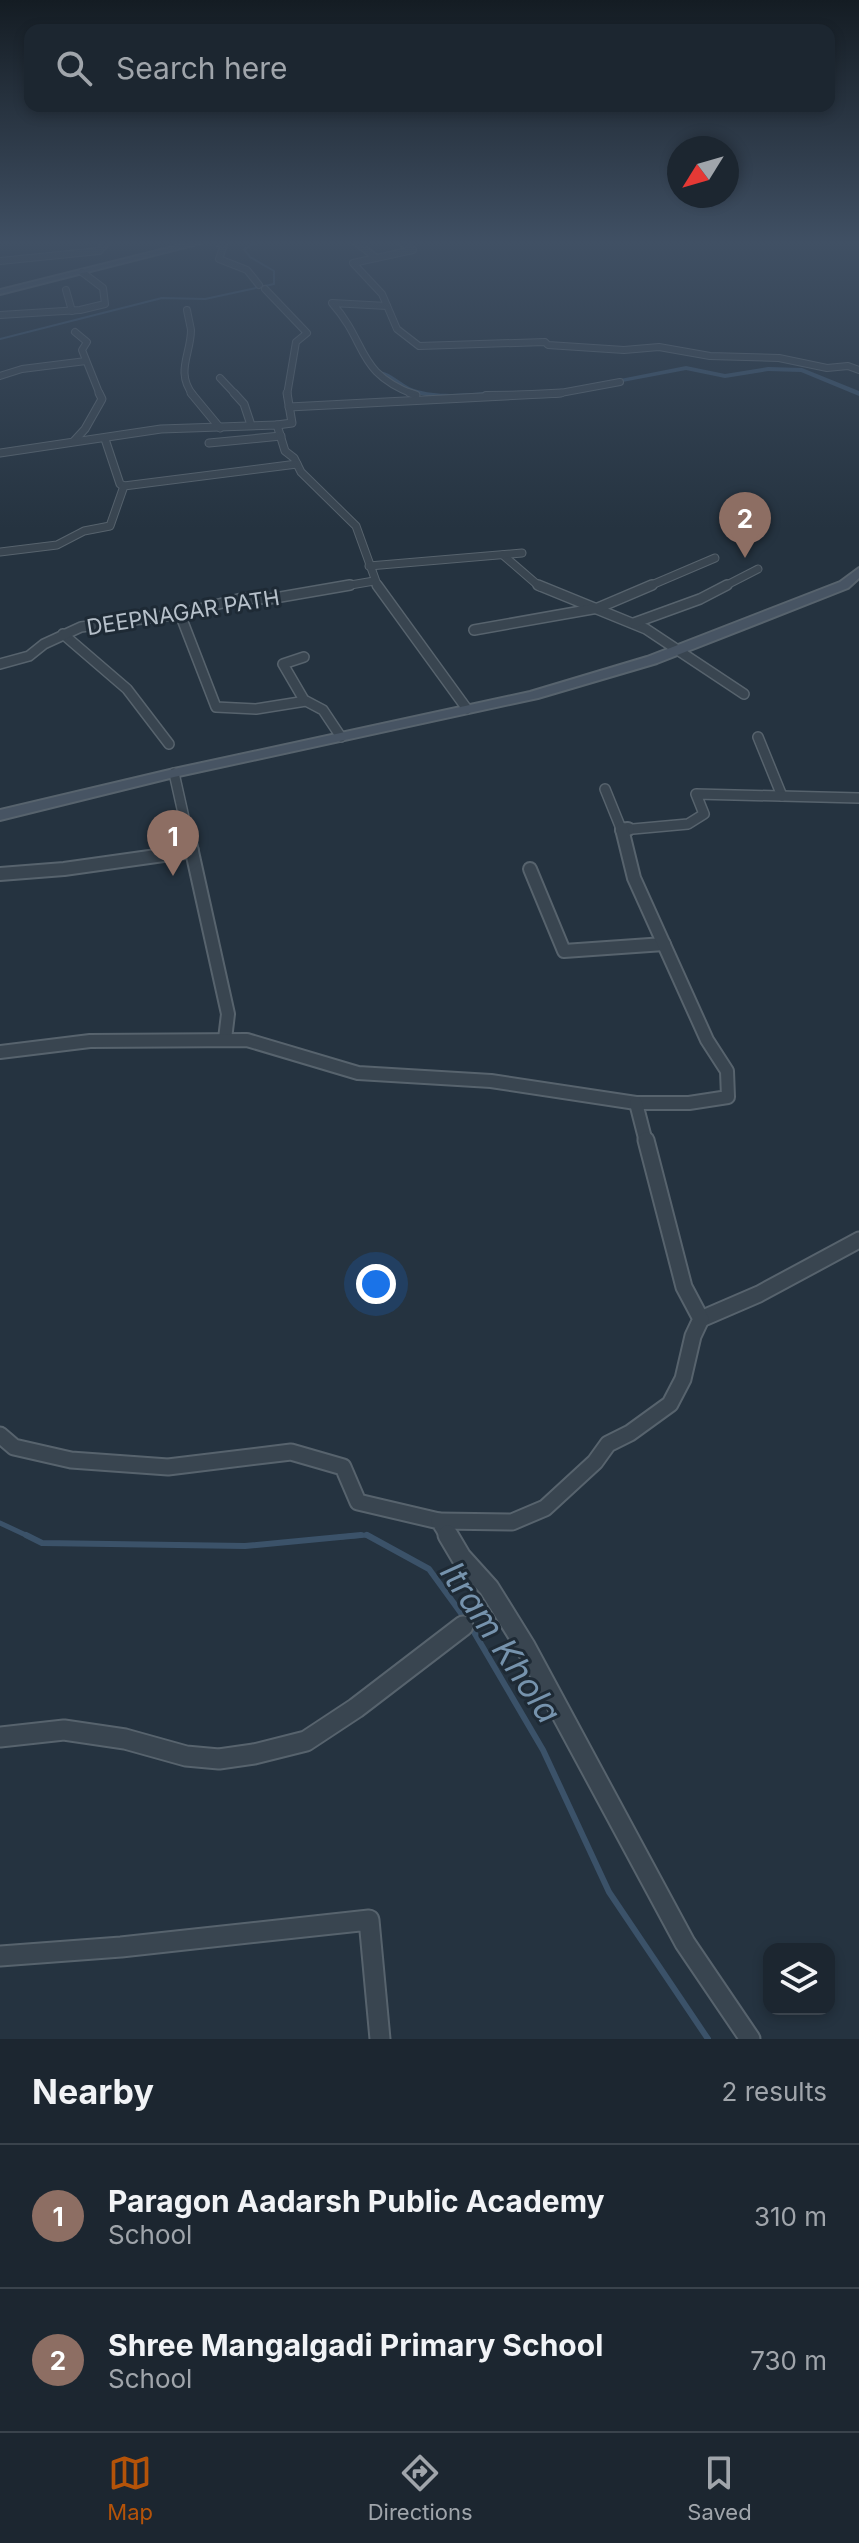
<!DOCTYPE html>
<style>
:root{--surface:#1c2630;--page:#252e38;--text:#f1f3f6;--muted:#a0a5ab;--line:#3a434c;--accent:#b45309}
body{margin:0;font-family:Inter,sans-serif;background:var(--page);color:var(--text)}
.controls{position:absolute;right:24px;bottom:24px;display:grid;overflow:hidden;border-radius:16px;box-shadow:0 4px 12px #0003}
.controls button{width:72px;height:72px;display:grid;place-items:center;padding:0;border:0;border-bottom:2px solid var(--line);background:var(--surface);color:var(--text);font:40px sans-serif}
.compass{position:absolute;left:667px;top:136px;width:72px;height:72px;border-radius:50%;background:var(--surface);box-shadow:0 4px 12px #0003;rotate:233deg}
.you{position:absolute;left:376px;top:1284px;width:28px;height:28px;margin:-20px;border:6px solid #fff;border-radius:50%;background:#1a73e8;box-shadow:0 0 0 12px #1a73e833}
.badge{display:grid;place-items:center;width:52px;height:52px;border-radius:50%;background:var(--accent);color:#fff;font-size:26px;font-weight:700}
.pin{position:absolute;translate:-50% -66px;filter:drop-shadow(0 2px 4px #0008)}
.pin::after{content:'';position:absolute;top:42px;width:28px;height:24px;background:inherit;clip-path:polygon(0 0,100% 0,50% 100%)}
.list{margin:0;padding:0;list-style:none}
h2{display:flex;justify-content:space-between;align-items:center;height:104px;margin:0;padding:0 32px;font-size:34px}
h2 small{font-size:26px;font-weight:400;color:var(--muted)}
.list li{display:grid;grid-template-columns:52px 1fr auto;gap:24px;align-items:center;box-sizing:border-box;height:144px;padding:0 32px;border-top:2px solid var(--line)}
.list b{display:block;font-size:30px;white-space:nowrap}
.list p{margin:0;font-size:26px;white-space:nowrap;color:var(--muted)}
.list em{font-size:26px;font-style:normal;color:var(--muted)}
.icon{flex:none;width:44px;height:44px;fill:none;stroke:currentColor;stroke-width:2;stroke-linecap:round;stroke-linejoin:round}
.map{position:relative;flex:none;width:859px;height:2039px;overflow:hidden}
.search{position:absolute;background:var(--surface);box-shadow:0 4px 12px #0003;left:24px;right:24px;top:24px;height:88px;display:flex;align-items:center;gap:20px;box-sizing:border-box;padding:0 28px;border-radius:16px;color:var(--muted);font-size:30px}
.sheet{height:392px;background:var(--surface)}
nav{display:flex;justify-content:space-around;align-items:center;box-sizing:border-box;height:112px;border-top:2px solid var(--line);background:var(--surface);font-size:22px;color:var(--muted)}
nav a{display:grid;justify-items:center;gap:4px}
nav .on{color:var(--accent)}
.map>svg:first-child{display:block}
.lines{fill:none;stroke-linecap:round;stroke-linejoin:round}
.stream-far2{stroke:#3b5269;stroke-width:2}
.stream-far1{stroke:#3b5269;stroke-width:5}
.stream{stroke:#3b5269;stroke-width:6}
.canal{fill:#3b5269;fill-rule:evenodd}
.street-far5-casing{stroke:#57636d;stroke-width:8}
.street-far4-casing{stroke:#57636d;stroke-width:9}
.street-far3-casing{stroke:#57636d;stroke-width:12}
.street-far2-casing{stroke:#57636d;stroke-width:16}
.street-far1-casing{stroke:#57636d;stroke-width:19}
.street-casing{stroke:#57636d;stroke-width:23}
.secondary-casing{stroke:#57636d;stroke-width:4}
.street-far5{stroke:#394550;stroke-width:6}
.street-far4{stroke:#394550;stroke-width:7}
.street-far3{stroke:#394550;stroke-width:9}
.street-far2{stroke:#394550;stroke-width:12}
.street-far1{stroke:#394550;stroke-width:15}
.street{stroke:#394550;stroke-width:19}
.secondary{fill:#475463;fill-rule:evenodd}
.labels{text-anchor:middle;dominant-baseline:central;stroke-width:6;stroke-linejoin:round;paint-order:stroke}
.far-street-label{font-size:22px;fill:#b6c0ca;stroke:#1e2a35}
.near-water-label{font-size:34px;font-style:italic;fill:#7693ad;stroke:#1e2a35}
</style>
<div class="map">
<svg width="859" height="2039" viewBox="0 0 859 2039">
<rect width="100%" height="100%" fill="#253340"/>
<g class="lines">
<!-- stream-far2 -->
<polyline class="stream-far2" points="0,339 162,298 205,299 274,284 274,271 250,257 244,249 255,243"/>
<!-- stream-far1 -->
<g class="stream-far1">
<polyline points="0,1523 30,1537"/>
<polyline points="339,1537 366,1535 371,1537"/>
</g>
<!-- stream -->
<g class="stream">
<polyline points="26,1535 42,1543 245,1546 361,1535"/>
<polyline points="367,1535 429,1569 466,1620"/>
<polyline points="471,1627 543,1750 609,1892 708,2039"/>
</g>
<!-- canal -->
<g class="canal">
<polygon points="686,366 725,374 768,367 802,368 859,391 859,396 801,372 768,371 725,378 686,370 564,393 560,391"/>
<path d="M380,371C392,373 402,385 414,389C441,398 474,392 503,391L507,393L503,395C458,397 418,406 380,375Z"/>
</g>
<!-- street-far5 casing -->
<g class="street-far5-casing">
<g id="street-far5">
<polyline points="218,243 224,245 219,259 247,270 259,285"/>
<polyline points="357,243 376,258"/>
<polyline points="402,243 413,250 353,263 382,294 397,329 419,346 545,342 548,345 624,350 659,347 710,356 779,358 827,368 848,366 859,370"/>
<polyline points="0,261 99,251 106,243"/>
<polyline points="265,289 307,333 296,342 287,395"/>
<polyline points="66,290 72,311"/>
<path d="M387,306L332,303C369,345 355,372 415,395"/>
<path d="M187,310C188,316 190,324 191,330C191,354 175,372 193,395"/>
<polyline points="0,315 80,310 105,304 103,288 82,272"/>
<polyline points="75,332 87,342 82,350 100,395"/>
<polyline points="0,376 22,369 86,361"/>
<polyline points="220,378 236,395"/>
<polyline points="486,395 555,394 620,382"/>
</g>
</g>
<!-- street-far4 casing -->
<g class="street-far4-casing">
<g id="street-far4">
<polyline points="191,393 220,428"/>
<polyline points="234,393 244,404 251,425"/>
<polyline points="410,393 416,395"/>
<polyline points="289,407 561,393"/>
<polyline points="277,425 292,423 287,393"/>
<polyline points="105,439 120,484 124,486"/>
<polyline points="74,441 85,429 102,399 99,393"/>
<polyline points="209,443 281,436"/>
<polyline points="0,453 161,429 277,425 285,451 294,458 301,472 356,526 378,587"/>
<polyline points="0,552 57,545 84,531 110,526 124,486 297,464"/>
<polyline points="503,555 540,587"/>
<polyline points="369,566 522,553"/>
<polyline points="339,587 374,581"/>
<polyline points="647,587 715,558"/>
<polyline points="723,587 758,569"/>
</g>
</g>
<!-- street-far3 casing -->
<g class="street-far3-casing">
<g id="street-far3">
<polyline points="377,585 467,709"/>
<polyline points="538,585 646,629 744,694"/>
<polyline points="180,614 216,707 256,709 306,701 323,710 341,737"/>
<polyline points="634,623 700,599 727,585"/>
<polyline points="474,630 598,608 652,585"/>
<polyline points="63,634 127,689 169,744"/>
<polyline points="304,657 283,664 304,700"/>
<polyline points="0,664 29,656 44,644 81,627 180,614 242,598 269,599 350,585"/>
<polyline points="758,737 782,796"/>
<polyline points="174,773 187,831"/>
<polyline points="605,789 622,831"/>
<polyline points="622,830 688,824 704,814 696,794 859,798"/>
</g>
</g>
<!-- street-far2 casing -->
<g class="street-far2-casing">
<g id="street-far2">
<polyline points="187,829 228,1014 225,1039"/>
<polyline points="622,830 628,829"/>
<polyline points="530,869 564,951 664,944"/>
<polyline points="0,874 64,869 192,851"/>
<polyline points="0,1052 90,1041 247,1040 358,1073 491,1081 636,1103 689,1103 728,1097 727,1071 707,1040 634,878 622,829"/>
<polyline points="636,1103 646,1142"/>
</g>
</g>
<!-- street-far1 casing -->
<g class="street-far1-casing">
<g id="street-far1">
<polyline points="701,1319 759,1294 859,1240"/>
<polyline points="0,1435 14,1447 71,1460 168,1467 291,1452 343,1467 358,1502 439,1521 449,1537"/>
<polyline points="439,1521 512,1522 545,1508 595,1462 608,1444 630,1433 670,1404 683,1379 693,1336 701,1319 684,1287 646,1140"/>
</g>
</g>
<!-- street casing -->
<g class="street-casing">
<g id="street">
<polyline points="448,1535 461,1557 489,1588 525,1646 685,1943 750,2039"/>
<polyline points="0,1737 64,1730 125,1739 186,1756 219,1759 254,1754 306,1741 356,1708 463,1626"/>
<polyline points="0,1956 121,1947 369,1920 380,2039"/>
</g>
</g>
<!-- secondary casing -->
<g class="secondary-casing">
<g id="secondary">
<polygon points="189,243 201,243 0,294 0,290"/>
<polygon points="859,568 859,578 848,588 657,663 538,698 174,777 0,820 0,810 174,769 530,692 647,657 840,582"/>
</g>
</g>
<!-- street-far5 -->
<use href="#street-far5" class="street-far5"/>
<!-- street-far4 -->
<use href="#street-far4" class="street-far4"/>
<!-- street-far3 -->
<use href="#street-far3" class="street-far3"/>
<!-- street-far2 -->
<use href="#street-far2" class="street-far2"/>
<!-- street-far1 -->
<use href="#street-far1" class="street-far1"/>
<!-- street -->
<use href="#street" class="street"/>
<!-- secondary -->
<use href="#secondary" class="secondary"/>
</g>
<!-- sky -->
<linearGradient id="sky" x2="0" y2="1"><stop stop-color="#141c23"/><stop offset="0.46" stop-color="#405064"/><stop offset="1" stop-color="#405064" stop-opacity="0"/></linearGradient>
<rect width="859" height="528" fill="url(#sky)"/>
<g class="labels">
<!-- far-street labels -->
<g class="far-street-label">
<text transform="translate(183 612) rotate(-9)">DEEPNAGAR PATH</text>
</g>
<!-- near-water labels -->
<g class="near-water-label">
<text transform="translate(501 1642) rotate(56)">Itram Khola</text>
</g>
</g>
</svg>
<div class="controls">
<button><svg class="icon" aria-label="layers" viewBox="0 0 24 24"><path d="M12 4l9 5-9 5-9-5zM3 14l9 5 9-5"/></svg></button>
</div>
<svg class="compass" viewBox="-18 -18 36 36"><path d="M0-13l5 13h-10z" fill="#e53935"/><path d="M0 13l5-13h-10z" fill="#a0a5ab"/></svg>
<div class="you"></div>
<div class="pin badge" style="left:173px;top:876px;background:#8d6e63">1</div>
<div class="pin badge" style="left:745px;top:558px;background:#8d6e63">2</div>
<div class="search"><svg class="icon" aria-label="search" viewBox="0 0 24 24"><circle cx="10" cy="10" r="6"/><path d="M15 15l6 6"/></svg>Search here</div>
</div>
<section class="sheet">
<h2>Nearby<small>2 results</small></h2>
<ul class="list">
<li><span class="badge" style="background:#8d6e63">1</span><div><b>Paragon Aadarsh Public Academy</b><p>School</p></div><em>310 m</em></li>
<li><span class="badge" style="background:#8d6e63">2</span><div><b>Shree Mangalgadi Primary School</b><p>School</p></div><em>730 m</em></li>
</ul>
</section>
<nav>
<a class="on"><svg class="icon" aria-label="map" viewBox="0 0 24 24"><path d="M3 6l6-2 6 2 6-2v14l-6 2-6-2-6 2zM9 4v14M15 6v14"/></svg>Map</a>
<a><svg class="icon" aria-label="directions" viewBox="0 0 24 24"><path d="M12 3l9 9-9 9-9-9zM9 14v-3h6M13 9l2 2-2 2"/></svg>Directions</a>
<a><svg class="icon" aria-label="saved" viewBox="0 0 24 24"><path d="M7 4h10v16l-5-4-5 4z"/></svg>Saved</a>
</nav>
